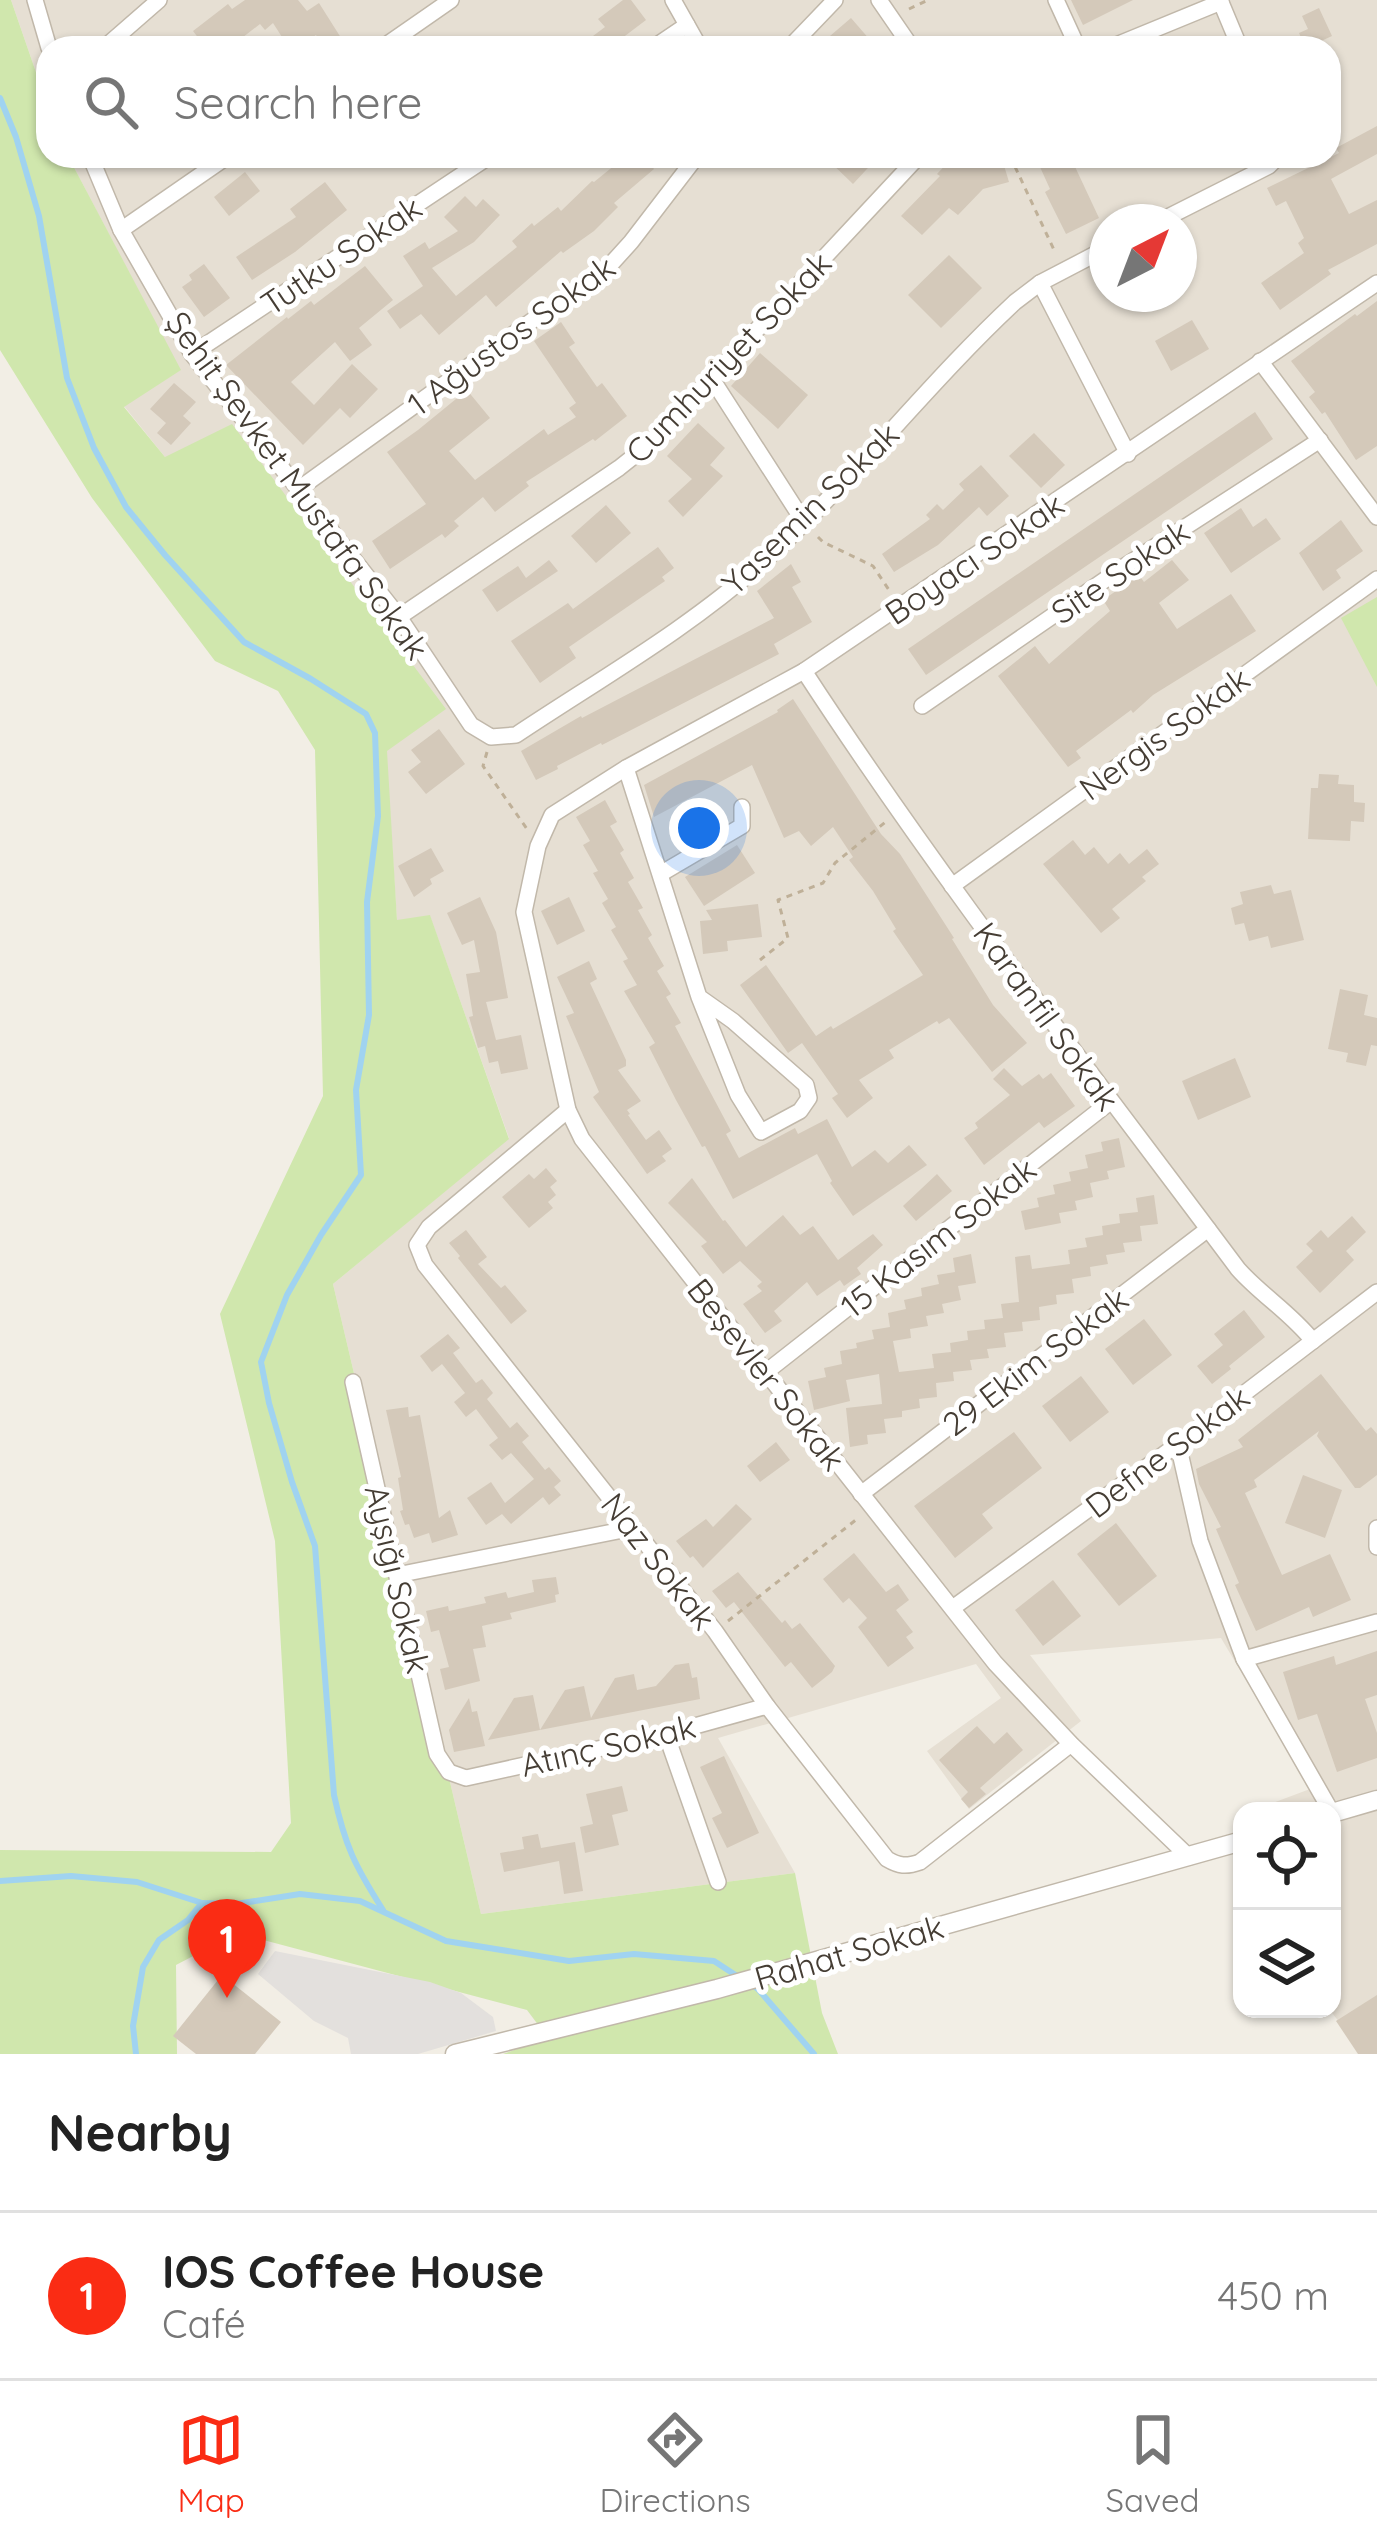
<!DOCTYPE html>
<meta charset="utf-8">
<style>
:root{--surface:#fff;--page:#f6f6f6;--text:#222;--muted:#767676;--line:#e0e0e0;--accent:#fa2c14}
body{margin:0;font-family:Quicksand,sans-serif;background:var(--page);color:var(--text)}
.controls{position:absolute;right:36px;bottom:36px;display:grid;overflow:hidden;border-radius:24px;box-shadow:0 3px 9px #0004}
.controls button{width:108px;height:108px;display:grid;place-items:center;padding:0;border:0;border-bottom:3px solid var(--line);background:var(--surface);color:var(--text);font:60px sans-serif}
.compass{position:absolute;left:1089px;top:204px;width:108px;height:108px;border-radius:50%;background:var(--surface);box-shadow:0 3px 9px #0004;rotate:42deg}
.you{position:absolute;left:699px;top:828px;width:42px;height:42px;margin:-30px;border:9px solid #fff;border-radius:50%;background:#1a73e8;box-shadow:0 0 0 18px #1a73e833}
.badge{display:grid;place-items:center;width:78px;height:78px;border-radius:50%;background:var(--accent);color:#fff;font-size:39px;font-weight:700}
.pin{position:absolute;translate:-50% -99px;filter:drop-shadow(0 3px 6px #0008)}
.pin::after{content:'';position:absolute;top:63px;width:42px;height:36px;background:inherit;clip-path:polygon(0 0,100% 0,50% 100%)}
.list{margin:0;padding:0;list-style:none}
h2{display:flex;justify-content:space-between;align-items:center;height:156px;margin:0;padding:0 48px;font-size:51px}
h2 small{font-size:39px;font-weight:400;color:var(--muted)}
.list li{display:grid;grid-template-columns:78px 1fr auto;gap:36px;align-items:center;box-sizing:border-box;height:168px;padding:0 48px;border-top:3px solid var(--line)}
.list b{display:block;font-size:45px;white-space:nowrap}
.list p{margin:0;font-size:39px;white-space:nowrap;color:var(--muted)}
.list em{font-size:39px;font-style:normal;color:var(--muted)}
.icon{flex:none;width:66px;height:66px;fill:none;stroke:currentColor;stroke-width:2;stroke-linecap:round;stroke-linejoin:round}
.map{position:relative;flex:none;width:1377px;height:2054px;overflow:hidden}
.search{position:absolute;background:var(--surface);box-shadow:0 3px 9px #0004;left:36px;right:36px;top:36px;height:132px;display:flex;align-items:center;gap:30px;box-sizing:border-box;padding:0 42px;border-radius:36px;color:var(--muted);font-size:45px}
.sheet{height:324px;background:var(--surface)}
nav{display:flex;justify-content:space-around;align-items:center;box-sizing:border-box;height:168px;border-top:3px solid var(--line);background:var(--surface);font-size:33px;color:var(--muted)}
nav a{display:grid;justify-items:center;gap:6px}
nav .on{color:var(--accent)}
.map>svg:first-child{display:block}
.residential{fill:#e6dfd3;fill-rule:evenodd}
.green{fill:#d0e7ad}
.parking{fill:#e3e0dd}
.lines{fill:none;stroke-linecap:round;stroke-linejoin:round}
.stream{stroke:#a0d3f0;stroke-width:6}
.building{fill:#d4c9ba}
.minor-casing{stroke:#c1b8aa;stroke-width:18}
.tertiary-casing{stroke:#c1b8aa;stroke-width:21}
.path{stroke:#bfb098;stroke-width:3;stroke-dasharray:6 6;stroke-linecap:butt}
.minor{stroke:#fff;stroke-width:15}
.tertiary{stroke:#fff;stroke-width:18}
.labels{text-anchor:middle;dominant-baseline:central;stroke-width:10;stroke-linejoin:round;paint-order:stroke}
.street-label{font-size:33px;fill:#453d34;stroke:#fff}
</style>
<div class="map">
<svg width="1377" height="2054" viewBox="0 0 1377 2054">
<rect width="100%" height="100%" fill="#f2eee5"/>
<!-- residential -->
<path class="residential" d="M11,0H1377V2054H1364L1329,2009H1332V1811H1251L1310,1789L1221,1638L1030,1655L1081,1721L969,1809L927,1751L1001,1698L976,1664L718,1738L795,1873L481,1914L333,1284L509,1138L430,916L397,921L386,751L165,457L124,406L180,370L68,156H1329V48H48V107ZM1107,222H1179V294H1107Z"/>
<!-- green -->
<g class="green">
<polygon points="0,0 11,0 48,107 48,156 68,156 181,370 124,407 165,457 232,424 446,709 387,751 397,920 430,915 509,1139 333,1284 481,1914 795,1873 822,2013 838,2054 503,2054 548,2038 527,2010 237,1933 176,1965 177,2054 0,2054 0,1850 271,1852 291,1823 275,1541 220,1314 323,1096 315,750 278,691 215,661 92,498 0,350"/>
<polygon points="1377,597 1377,687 1341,618"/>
</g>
<!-- parking -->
<polygon class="parking" points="275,1951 430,1982 461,1993 493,2017 496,2031 418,2054 351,2054 348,2038 314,2021 258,1974"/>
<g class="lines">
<!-- stream -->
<g class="stream">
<path d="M0,98L16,137L39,216L67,378L94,448L126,507L165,555L244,642L311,679L366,714L375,733L378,816L367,902L369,1015L356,1090L361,1175L321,1235L287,1295L261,1362L269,1403L292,1482L315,1546L334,1795C345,1846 355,1866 383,1910"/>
<polyline points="0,1881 71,1876 137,1882 202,1903"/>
<polyline points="749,1983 758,1989 814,2054"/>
<polyline points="136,2054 133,2026 143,1967 159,1940 188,1920 202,1903 236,1904 300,1894 360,1901 446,1941 569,1961 634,1954 714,1961 737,1976"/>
</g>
</g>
<!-- building -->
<g class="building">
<polygon points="245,0 298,0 307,11 319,3 343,41 331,48 324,48 316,35 296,48 289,48 273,23 265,30 260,24 229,48 206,48 193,31 228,4 232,9"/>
<polygon points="623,0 631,0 646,20 609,48 577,48 605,27 598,19"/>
<polygon points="1071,0 1133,0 1083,25"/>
<polygon points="1319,8 1332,36 1306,48 1299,33 1308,29 1302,16"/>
<polygon points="851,18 877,48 816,48"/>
<polygon points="1377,126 1377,154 1331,179 1349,214 1377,200 1377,244 1328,270 1331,274 1280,310 1261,283 1304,253 1298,243 1304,238 1286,201 1276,206 1267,188 1339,153 1336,148"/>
<polygon points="626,156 643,156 654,169 614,203 618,207 594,231 563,253 561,251 496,307 486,295 439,335 421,314 400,329 387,311 423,286 403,256 425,242 429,249 458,231 444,217 465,196 476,207 483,199 500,215 474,242 432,268 456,296 517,247 512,241 532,223 534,226 558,207 561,211 592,181 594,182"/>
<polygon points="824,156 879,156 853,184"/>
<polygon points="954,156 980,156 983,167 1003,162 1009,182 983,189 958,215 949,208 922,235 901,216 940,176 937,174"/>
<polygon points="1035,156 1070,156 1099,218 1066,234 1045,192 1050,189"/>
<polygon points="245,172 260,191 229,216 214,197"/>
<polygon points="325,182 347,210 295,252 252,280 236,257 296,217 290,209"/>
<polygon points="949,255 982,288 941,328 908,295"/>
<polygon points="204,264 230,298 204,317 182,287 192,280 189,275"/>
<polygon points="365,266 393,300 359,328 372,345 350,361 335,342 291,382 314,405 352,364 378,389 350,418 340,408 303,445 226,365 287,317 288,319 311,301 314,305"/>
<polygon points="1377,301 1377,446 1356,460 1325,412 1322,414 1309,397 1315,392 1291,361 1355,314 1357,316"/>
<polygon points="1192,320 1209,349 1171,371 1155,341"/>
<polygon points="561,322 575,343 569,347 597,387 602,383 627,416 595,441 593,439 526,482 529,486 495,512 483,497 454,521 459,526 445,538 442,534 390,569 372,541 426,504 387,452 418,430 467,390 490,418 449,451 475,480 544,429 548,435 576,417 569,408 576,403 534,341"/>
<polygon points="760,353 808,395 778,429 731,386"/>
<polygon points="174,383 196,402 183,416 191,423 171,445 157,433 166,423 150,409"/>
<polygon points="1255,412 1273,439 926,675 908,649"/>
<polygon points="698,423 725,448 710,465 723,476 683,517 668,501 692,479 667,456"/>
<polygon points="1034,433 1065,465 1041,488 1009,456"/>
<polygon points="981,465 1009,496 987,516 979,507 938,545 894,572 882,554 930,519 926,515 937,504 943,510 964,490 959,484"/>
<polygon points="606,505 631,533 596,563 571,536"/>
<polygon points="1241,508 1253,527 1266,518 1281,539 1231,573 1204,533"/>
<polygon points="1341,520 1363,551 1336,570 1341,578 1323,591 1299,553"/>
<polygon points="658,547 674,568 662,577 665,581 569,647 576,658 540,683 511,641 568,603 573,609"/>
<polygon points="549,560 558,571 497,612 482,590 518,566 526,578"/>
<polygon points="1172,560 1189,580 1159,603 1177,629 1231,594 1256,631 1153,695 1133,713 1131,710 1076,751 1081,758 1068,767 998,676 1035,646 1049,664 1110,611 1103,600 1139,575 1144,582"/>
<polygon points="791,564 801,582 792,587 812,622 774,644 779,654 602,745 601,743 557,766 558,769 536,780 521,751 581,716 582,718 774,618 757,591"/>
<polygon points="793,699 881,834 900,854 954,938 952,939 993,1005 1027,1043 992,1072 949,1018 939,1024 937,1021 889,1050 894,1058 859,1080 873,1098 847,1118 832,1098 838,1094 802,1043 788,1053 740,985 766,965 816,1036 831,1026 833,1029 923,975 893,931 896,929 873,891 849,860 853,857 833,827 811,846 799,831 784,838 752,765 654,817 644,785 778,712 777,710"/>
<polygon points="439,729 465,764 426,794 408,772 421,762 411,750"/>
<polygon points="1319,774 1339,775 1338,784 1354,785 1354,802 1365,803 1364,822 1351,821 1350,841 1308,839 1311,788 1318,788"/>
<polygon points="605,800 617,822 610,826 624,850 620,853 634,878 628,882 643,908 638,910 652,935 648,938 664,966 657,971 671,994 666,997 681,1023 675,1026 731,1131 726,1134 739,1158 795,1128 798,1134 827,1119 852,1167 875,1150 888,1163 909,1145 927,1165 853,1216 830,1183 832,1181 817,1154 733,1199 705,1146 702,1147 676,1100 649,1047 655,1043 624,991 637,985 623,961 628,959 611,930 616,927 602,903 608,899 593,873 598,871 583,845 590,841 576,817"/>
<polygon points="1073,840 1085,855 1094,847 1108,864 1120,853 1129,864 1147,849 1159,864 1142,877 1146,881 1112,909 1120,918 1101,933 1043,864"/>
<polygon points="737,845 755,873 704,906 685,877"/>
<polygon points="431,848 444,871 430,879 432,884 414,897 398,866"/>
<polygon points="1271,885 1274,894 1291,890 1304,940 1271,948 1268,936 1249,941 1244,923 1235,925 1231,908 1243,904 1240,892"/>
<polygon points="480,897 496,932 508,998 486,1002 496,1040 521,1035 528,1069 501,1074 498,1061 489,1063 485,1046 478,1048 469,1017 473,1016 466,974 480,972 474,940 462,945 447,913"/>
<polygon points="569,897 585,931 557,945 541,911"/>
<polygon points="758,904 762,937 727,941 728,951 703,954 700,921 712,920 706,910"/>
<polygon points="589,961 597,979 590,983 626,1060 626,1066 618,1070 641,1101 627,1110 630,1114 628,1115 646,1140 659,1130 672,1149 662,1156 666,1161 647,1174 593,1097 599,1092 566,1016 574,1013 557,977"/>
<polygon points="1340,989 1368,995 1364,1015 1377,1018 1377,1046 1371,1045 1366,1066 1346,1062 1348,1053 1328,1049"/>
<polygon points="1235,1058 1251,1097 1198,1120 1182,1081"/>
<polygon points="1004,1068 1022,1086 1039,1074 1043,1079 1051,1073 1075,1106 1044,1128 1039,1122 984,1165 964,1138 978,1128 975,1123 1010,1095 993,1079"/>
<polygon points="1119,1138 1125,1167 1107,1171 1109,1179 1090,1183 1093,1197 1075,1201 1077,1210 1059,1213 1061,1223 1025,1230 1021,1211 1039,1207 1037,1198 1055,1194 1053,1185 1071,1181 1069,1172 1088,1168 1085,1155 1103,1151 1101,1142"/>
<polygon points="546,1168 557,1181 550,1187 556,1195 548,1202 553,1208 529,1228 502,1197 529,1174 534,1179"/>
<polygon points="937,1174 952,1191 916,1221 903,1206"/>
<polygon points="692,1178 723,1221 725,1220 746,1247 783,1215 800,1235 813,1226 838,1260 873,1234 883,1245 857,1268 861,1274 844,1286 840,1280 817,1296 807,1282 774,1311 782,1321 765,1333 743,1304 762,1291 757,1286 762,1282 740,1261 723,1274 701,1246 707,1242 668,1203"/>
<polygon points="1154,1195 1158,1224 1140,1226 1142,1241 1123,1243 1125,1252 1106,1255 1108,1264 1090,1267 1091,1276 1072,1279 1074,1293 1056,1295 1057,1304 1039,1307 1040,1320 1022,1322 1023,1331 1004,1333 1006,1347 987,1349 989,1358 970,1360 972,1370 953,1372 954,1381 936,1383 937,1397 919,1399 920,1408 902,1411 902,1417 884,1419 886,1433 867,1435 868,1444 850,1447 846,1408 882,1404 879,1374 846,1380 850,1401 814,1410 808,1381 826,1377 824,1368 842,1364 840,1351 857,1348 856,1343 874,1339 872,1330 890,1327 888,1313 906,1309 904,1300 922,1296 921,1288 939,1284 937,1275 955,1272 953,1258 971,1254 976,1283 958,1286 961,1300 942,1304 944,1313 926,1316 928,1326 910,1329 911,1338 893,1341 899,1372 934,1368 932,1354 951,1352 950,1343 968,1340 967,1331 985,1329 984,1320 1003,1318 1001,1304 1019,1302 1015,1257 1030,1255 1032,1269 1070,1264 1068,1250 1087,1247 1085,1238 1103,1235 1102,1226 1120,1223 1119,1214 1138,1212 1136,1198"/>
<polygon points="1352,1216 1366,1232 1346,1251 1354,1260 1320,1293 1296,1267 1313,1251 1306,1244 1321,1230 1328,1238"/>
<polygon points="466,1230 487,1257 478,1264 501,1288 505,1285 527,1311 511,1324 458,1258 460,1256 449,1243"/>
<polygon points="1244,1310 1265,1337 1229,1366 1231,1369 1212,1384 1197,1366 1223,1345 1214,1334"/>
<polygon points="1144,1319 1172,1355 1133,1385 1105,1349"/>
<polygon points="448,1334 460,1348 453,1353 476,1383 482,1379 493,1393 487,1399 510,1428 517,1422 529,1436 522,1442 545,1470 549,1467 561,1481 554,1487 561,1495 549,1505 543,1497 511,1524 502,1514 486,1525 467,1498 491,1482 505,1503 534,1479 511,1453 502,1460 489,1445 498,1438 476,1409 466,1417 454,1402 465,1393 442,1364 432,1372 420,1356"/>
<polygon points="1321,1374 1366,1431 1371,1427 1377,1434 1377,1475 1360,1488 1355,1488 1317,1436 1319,1431 1254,1480 1257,1487 1245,1493 1282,1575 1330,1554 1351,1600 1313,1617 1309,1607 1256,1631 1235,1585 1239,1583 1216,1529 1221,1527 1199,1484 1196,1469 1243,1447 1238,1440"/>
<polygon points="1081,1376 1109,1412 1070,1442 1042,1406"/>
<polygon points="408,1407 409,1417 420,1415 439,1518 450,1510 458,1535 432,1543 429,1533 414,1538 409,1524 405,1525 400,1511 403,1510 398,1478 401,1477 386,1410"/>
<polygon points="1014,1432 1042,1468 982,1514 993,1528 955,1558 914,1506"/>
<polygon points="776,1442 790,1460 760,1482 747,1466"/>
<polygon points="1303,1475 1342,1490 1325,1538 1285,1523"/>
<polygon points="736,1504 752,1519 703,1568 693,1556 690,1558 676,1541 706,1519 713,1527"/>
<polygon points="1116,1523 1157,1576 1119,1606 1077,1554"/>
<polygon points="854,1553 886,1592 898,1584 909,1600 896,1610 913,1632 906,1637 914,1648 888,1667 858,1627 867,1618 849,1598 843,1603 823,1579"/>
<polygon points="738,1572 782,1623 785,1620 792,1629 800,1623 835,1666 832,1672 812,1688 791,1662 785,1667 734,1602 726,1608 712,1591"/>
<polygon points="556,1577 559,1594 555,1595 556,1602 510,1613 512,1619 482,1626 486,1647 473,1649 480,1681 445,1690 440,1669 449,1667 439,1630 431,1632 426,1611 448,1606 449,1611 486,1603 484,1597 506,1592 508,1598 534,1592 532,1580"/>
<polygon points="1053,1580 1081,1616 1043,1646 1015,1610"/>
<polygon points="1377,1651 1377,1695 1365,1699 1377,1733 1377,1758 1337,1772 1317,1714 1298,1720 1283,1672 1334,1656 1336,1665"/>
<polygon points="689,1663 692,1678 697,1677 700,1699 540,1730 565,1690 584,1686 591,1718 615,1678 634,1674 637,1690 656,1686 675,1665"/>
<polygon points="533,1695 540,1730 488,1740 514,1698"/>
<polygon points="469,1698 472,1712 477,1711 485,1746 454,1752 449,1730"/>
<polygon points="977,1726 994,1744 1007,1732 1023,1750 980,1788 986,1794 969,1808 961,1799 968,1792 939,1760"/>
<polygon points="724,1756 759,1833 727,1848 712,1818 722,1813 700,1767"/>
<polygon points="622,1786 628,1811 612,1815 619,1845 585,1853 580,1827 593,1824 586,1794"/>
<polygon points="538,1834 541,1848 575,1842 583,1891 564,1894 559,1861 504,1872 500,1853 524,1849 522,1837"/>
<polygon points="222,1975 281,2022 255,2054 196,2054 173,2036"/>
<polygon points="1377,1995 1377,2054 1358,2054 1336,2021"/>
</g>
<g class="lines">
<!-- minor casing -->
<g class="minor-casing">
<g id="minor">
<polyline points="35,0 49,48"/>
<polyline points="673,0 700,48"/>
<polyline points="879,0 912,48"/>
<polyline points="1056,0 1078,48"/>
<polyline points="1220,0 1240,48"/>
<polyline points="104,48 159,0"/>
<polyline points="382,48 451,0"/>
<polyline points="653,48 687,25"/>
<polyline points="789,48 835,0"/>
<polyline points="1109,48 1221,2"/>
<path d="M90,156L121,230L192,354L399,617L471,725L491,737L516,735C600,679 690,628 765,560C854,480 927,384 1015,302L1040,283L1107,248"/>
<polyline points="1158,222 1269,166 1279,156"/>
<polyline points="121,230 228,156"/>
<polyline points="1040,283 1128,454"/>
<polyline points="192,354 490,156"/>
<polyline points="1260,361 1377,517"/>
<polyline points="712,379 804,522"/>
<polyline points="300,488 612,263 631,242 697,156"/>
<polyline points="399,617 619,468 653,441 919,156"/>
<path d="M804,671C939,878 1091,1072 1238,1269C1261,1295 1291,1313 1313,1341"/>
<polyline points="922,706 1125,566 1320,440"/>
<polyline points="626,768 699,997 738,1095 761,1132 800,1111 809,1098 806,1085 733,1021 699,997"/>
<polyline points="662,873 742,826 742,807"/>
<polyline points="952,886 1377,579"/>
<path d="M568,1110L429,1227L417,1245L425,1265L715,1631L767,1706L887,1859C899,1866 906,1867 920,1862L1071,1744"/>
<polyline points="766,1372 1110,1102"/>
<polyline points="353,1382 437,1754 449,1772 466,1778 666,1734 767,1706"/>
<polyline points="1178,1444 1200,1541 1244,1659 1331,1811"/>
<polyline points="861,1494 1208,1229"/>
<polyline points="1377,1528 1377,1547"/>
<polyline points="397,1575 633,1528"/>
<polyline points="954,1607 1178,1444 1377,1292"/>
<polyline points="1244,1659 1377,1622"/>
<polyline points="666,1734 718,1882"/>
<polyline points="1189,1857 1071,1744 995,1663 582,1139 568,1110 524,912 538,846 552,815 626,768 804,671 1377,283"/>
</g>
</g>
<!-- tertiary casing -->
<g class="tertiary-casing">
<g id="tertiary">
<polyline points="1332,1813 1377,1800"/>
<polyline points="455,2054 717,1989 1242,1841"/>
</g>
</g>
<!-- path -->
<g class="path">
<polyline points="909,9 928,0"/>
<polyline points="1010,156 1055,252"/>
<polyline points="818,537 823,542 873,566 889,590"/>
<polyline points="487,752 483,766 527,829"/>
<polyline points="760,960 788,938 778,900 823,883 835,863 888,820"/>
<polyline points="728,1621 857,1519"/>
</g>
<!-- minor -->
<use href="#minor" class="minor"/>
<!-- tertiary -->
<use href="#tertiary" class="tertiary"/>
</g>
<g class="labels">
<!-- street labels -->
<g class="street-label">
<text transform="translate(341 255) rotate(-34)">Tutku Sokak</text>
<text transform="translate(511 335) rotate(-36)">1 Ağustos Sokak</text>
<text transform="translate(728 357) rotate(-46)">Cumhuriyet Sokak</text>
<text transform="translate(298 485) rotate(54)">Şehit Şevket Mustafa Sokak</text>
<text transform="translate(810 508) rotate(-44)">Yasemin Sokak</text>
<text transform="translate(974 558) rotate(-34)">Boyacı Sokak</text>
<text transform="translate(1120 571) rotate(-34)">Site Sokak</text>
<text transform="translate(1164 733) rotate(-36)">Nergis Sokak</text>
<text transform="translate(1047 1016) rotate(54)">Karanfil Sokak</text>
<text transform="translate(938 1237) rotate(-38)">15 Kasım Sokak</text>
<text transform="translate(1035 1361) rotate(-37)">29 Ekim Sokak</text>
<text transform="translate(767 1374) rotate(52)">Beşevler Sokak</text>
<text transform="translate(1167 1451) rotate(-37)">Defne Sokak</text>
<text transform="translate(659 1561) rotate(52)">Naz Sokak</text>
<text transform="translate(398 1579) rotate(77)">Ayşığı Sokak</text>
<text transform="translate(608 1745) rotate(-13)">Atınç Sokak</text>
<text transform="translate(849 1952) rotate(-16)">Rahat Sokak</text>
</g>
</g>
</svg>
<div class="controls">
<button><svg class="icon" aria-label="locate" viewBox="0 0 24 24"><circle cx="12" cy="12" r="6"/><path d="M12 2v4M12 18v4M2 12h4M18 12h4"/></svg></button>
<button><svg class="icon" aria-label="layers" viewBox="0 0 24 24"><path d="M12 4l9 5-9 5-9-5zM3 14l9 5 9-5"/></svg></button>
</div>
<svg class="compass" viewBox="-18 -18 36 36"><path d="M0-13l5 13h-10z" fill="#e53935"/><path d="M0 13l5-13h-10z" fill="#767676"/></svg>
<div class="you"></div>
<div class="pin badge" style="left:227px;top:1998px">1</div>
<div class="search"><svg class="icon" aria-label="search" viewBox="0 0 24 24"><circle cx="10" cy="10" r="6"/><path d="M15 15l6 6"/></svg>Search here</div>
</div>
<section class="sheet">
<h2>Nearby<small></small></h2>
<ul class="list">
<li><span class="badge">1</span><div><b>IOS Coffee House</b><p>Café</p></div><em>450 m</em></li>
</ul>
</section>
<nav>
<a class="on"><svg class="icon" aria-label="map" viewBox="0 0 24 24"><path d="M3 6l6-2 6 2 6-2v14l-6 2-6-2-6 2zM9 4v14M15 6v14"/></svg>Map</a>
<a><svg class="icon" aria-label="directions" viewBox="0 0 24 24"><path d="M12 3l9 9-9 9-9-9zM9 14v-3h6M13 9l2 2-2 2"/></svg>Directions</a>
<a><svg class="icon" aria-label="saved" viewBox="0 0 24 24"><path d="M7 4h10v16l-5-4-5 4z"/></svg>Saved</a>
</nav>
